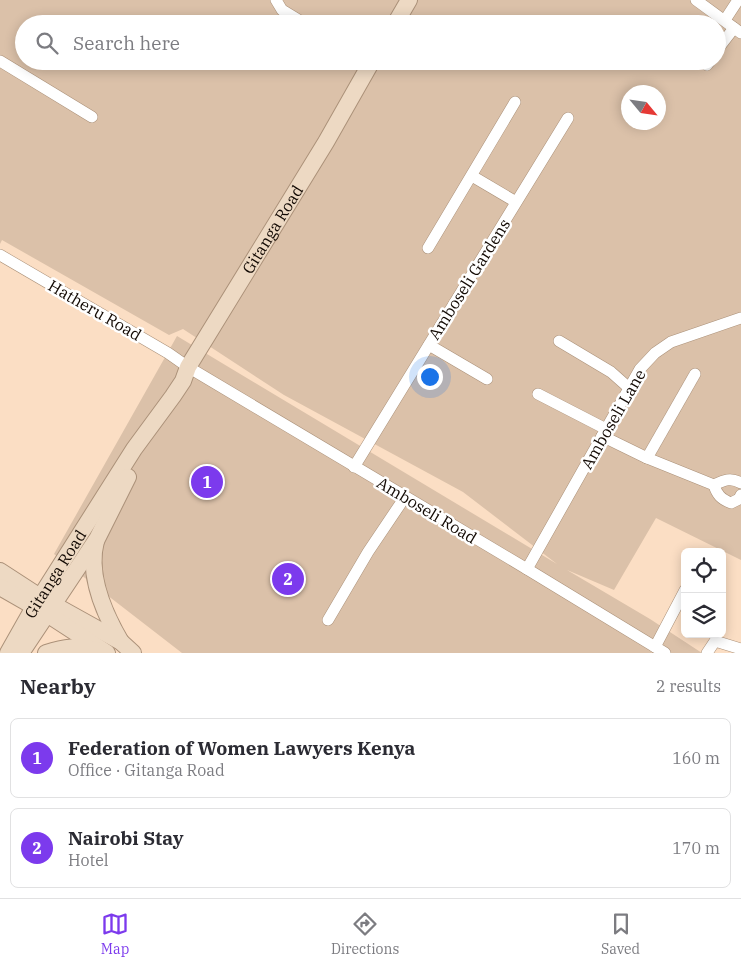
<!DOCTYPE html>
<meta charset="utf-8">
<style>
:root{--surface:#fff;--page:#f7f7f7;--text:#2b2b33;--muted:#7c7c81;--line:#e1e1e2;--accent:#7c3aed}
body{margin:0;font-family:"IBM Plex Serif",serif;background:var(--page);color:var(--text)}
.controls{position:absolute;right:15px;bottom:15px;display:grid;overflow:hidden;border-radius:8px;box-shadow:0 2px 12px #0003}
.controls button{width:45px;height:45px;display:grid;place-items:center;padding:0;border:0;border-bottom:1px solid var(--line);background:var(--surface);color:var(--text);font:25px sans-serif}
.compass{position:absolute;left:621px;top:85px;width:45px;height:45px;border-radius:50%;background:var(--surface);box-shadow:0 2px 12px #0003;rotate:119deg}
.you{position:absolute;left:429px;top:376px;width:18px;height:18px;margin:-12px;border:4px solid #fff;border-radius:50%;background:#1a73e8;box-shadow:0 0 0 8px #1a73e833}
.badge{display:grid;place-items:center;width:32px;height:32px;border-radius:50%;background:var(--accent);color:#fff;font-size:16px;font-weight:700}
.pin{position:absolute;translate:-50% -50%;border:2px solid #fff;box-shadow:0 1px 5px #0006}
.list{margin:0;padding:0;list-style:none}
h2{display:flex;justify-content:space-between;align-items:center;height:65px;margin:0;padding:0 20px;font-size:21px}
h2 small{font-size:16px;font-weight:400;color:var(--muted)}
.list li{display:grid;grid-template-columns:32px 1fr auto;gap:15px;align-items:center;box-sizing:border-box;height:80px;margin:0 10px 10px;padding:0 10px;border:1px solid var(--line);border-radius:8px}
.list b{display:block;font-size:19px;white-space:nowrap}
.list p{margin:0;font-size:16px;white-space:nowrap;color:var(--muted)}
.list em{font-size:16px;font-style:normal;color:var(--muted)}
.icon{flex:none;width:28px;height:28px;fill:none;stroke:currentColor;stroke-width:2;stroke-linecap:round;stroke-linejoin:round}
.map{position:relative;flex:none;width:741px;height:653px;overflow:hidden}
.search{position:absolute;background:var(--surface);box-shadow:0 2px 12px #0003;left:15px;right:15px;top:15px;height:55px;display:flex;align-items:center;gap:12px;box-sizing:border-box;padding:0 18px;border-radius:28px;color:var(--muted);font-size:19px}
.sheet{height:245px;background:var(--surface)}
nav{display:flex;justify-content:space-around;align-items:center;box-sizing:border-box;height:70px;border-top:1px solid var(--line);background:var(--surface);font-size:14px;color:var(--muted)}
nav a{display:grid;justify-items:center;gap:2px}
nav .on{color:var(--accent)}
.map>svg:first-child{display:block}
.green{fill:#dbc1a9;fill-rule:evenodd}
.lines{fill:none;stroke-linecap:round;stroke-linejoin:round}
.minor-casing{stroke:#ab9179;stroke-width:12}
.secondary-casing{stroke:#ab9179;stroke-width:18}
.minor{stroke:#fff;stroke-width:11}
.secondary{stroke:#edd9c3;stroke-width:16}
.labels{text-anchor:middle;dominant-baseline:central;stroke-width:5;stroke-linejoin:round;paint-order:stroke}
.street-label{font-size:16px;fill:#120903;stroke:#fff}
</style>
<div class="map">
<svg width="741" height="653" viewBox="0 0 741 653">
<rect width="100%" height="100%" fill="#fbdec4"/>
<!-- green -->
<path class="green" d="M0,0H741V560L656,518L614,590L567,570L650,619L702,653H182L54,554L177,336L557,564L463,492L284,395L183,329L169,335L2,240L0,244ZM24,24H717V61H24ZM628,92H658V122H628Z"/>
<g class="lines">
<!-- minor casing -->
<g class="minor-casing">
<g id="minor">
<polyline points="276,0 282,10 305,24"/>
<polyline points="696,0 741,33"/>
<polyline points="725,20 738,0"/>
<polyline points="717,50 734,28"/>
<polyline points="0,61 92,117"/>
<polyline points="707,65 710,61"/>
<polyline points="472,176 516,202"/>
<polyline points="428,248 515,102"/>
<polyline points="0,255 168,353 188,367 527,569 665,653"/>
<polyline points="559,341 611,372 629,388"/>
<polyline points="429,345 487,379"/>
<polyline points="538,394 606,429"/>
<path d="M602,436L647,458L714,485C724,480 731,477 741,483"/>
<polyline points="647,458 695,374"/>
<polyline points="354,467 568,118"/>
<path d="M714,485C717,495 721,499 731,503L739,499L741,495"/>
<polyline points="527,569 640,369 655,353 671,342 741,318"/>
<polyline points="328,620 368,552 405,497"/>
<polyline points="655,647 685,590"/>
<polyline points="707,653 715,641 741,649"/>
</g>
</g>
<!-- secondary casing -->
<g class="secondary-casing">
<g id="secondary">
<polyline points="395,24 409,0"/>
<path d="M96,541C87,575 104,613 121,642"/>
<polyline points="0,571 40,597 121,642 133,653"/>
<polyline points="0,587 47,614 107,653"/>
<path id="s1" d="M8,653L34,607L134,449L173,396L183,381L188,367L326,142L372,61"/>
<polyline points="21,653 97,539 128,477"/>
<path d="M46,653C64,647 79,645 96,650"/>
</g>
</g>
<!-- minor -->
<use href="#minor" class="minor"/>
<!-- secondary -->
<use href="#secondary" class="secondary"/>
</g>
<g class="labels">
<!-- street labels -->
<g class="street-label">
<text stroke="none"><textPath href="#s1" startOffset="500">Gitanga Road</textPath></text>
<text transform="translate(469 279) rotate(-58)">Amboseli Gardens</text>
<text transform="translate(95 310) rotate(30)">Hatheru Road</text>
<text transform="translate(613 419) rotate(-60)">Amboseli Lane</text>
<text transform="translate(427 510) rotate(31)">Amboseli Road</text>
<text stroke="none"><textPath href="#s1" startOffset="92">Gitanga Road</textPath></text>
</g>
</g>
</svg>
<div class="controls">
<button><svg class="icon" aria-label="locate" viewBox="0 0 24 24"><circle cx="12" cy="12" r="6"/><path d="M12 2v4M12 18v4M2 12h4M18 12h4"/></svg></button>
<button><svg class="icon" aria-label="layers" viewBox="0 0 24 24"><path d="M12 4l9 5-9 5-9-5zM3 14l9 5 9-5"/></svg></button>
</div>
<svg class="compass" viewBox="-18 -18 36 36"><path d="M0-13l5 13h-10z" fill="#e53935"/><path d="M0 13l5-13h-10z" fill="#7c7c81"/></svg>
<div class="you"></div>
<div class="pin badge" style="left:207px;top:482px">1</div>
<div class="pin badge" style="left:288px;top:579px">2</div>
<div class="search"><svg class="icon" aria-label="search" viewBox="0 0 24 24"><circle cx="10" cy="10" r="6"/><path d="M15 15l6 6"/></svg>Search here</div>
</div>
<section class="sheet">
<h2>Nearby<small>2 results</small></h2>
<ul class="list">
<li><span class="badge">1</span><div><b>Federation of Women Lawyers Kenya</b><p>Office · Gitanga Road</p></div><em>160 m</em></li>
<li><span class="badge">2</span><div><b>Nairobi Stay</b><p>Hotel</p></div><em>170 m</em></li>
</ul>
</section>
<nav>
<a class="on"><svg class="icon" aria-label="map" viewBox="0 0 24 24"><path d="M3 6l6-2 6 2 6-2v14l-6 2-6-2-6 2zM9 4v14M15 6v14"/></svg>Map</a>
<a><svg class="icon" aria-label="directions" viewBox="0 0 24 24"><path d="M12 3l9 9-9 9-9-9zM9 14v-3h6M13 9l2 2-2 2"/></svg>Directions</a>
<a><svg class="icon" aria-label="saved" viewBox="0 0 24 24"><path d="M7 4h10v16l-5-4-5 4z"/></svg>Saved</a>
</nav>
